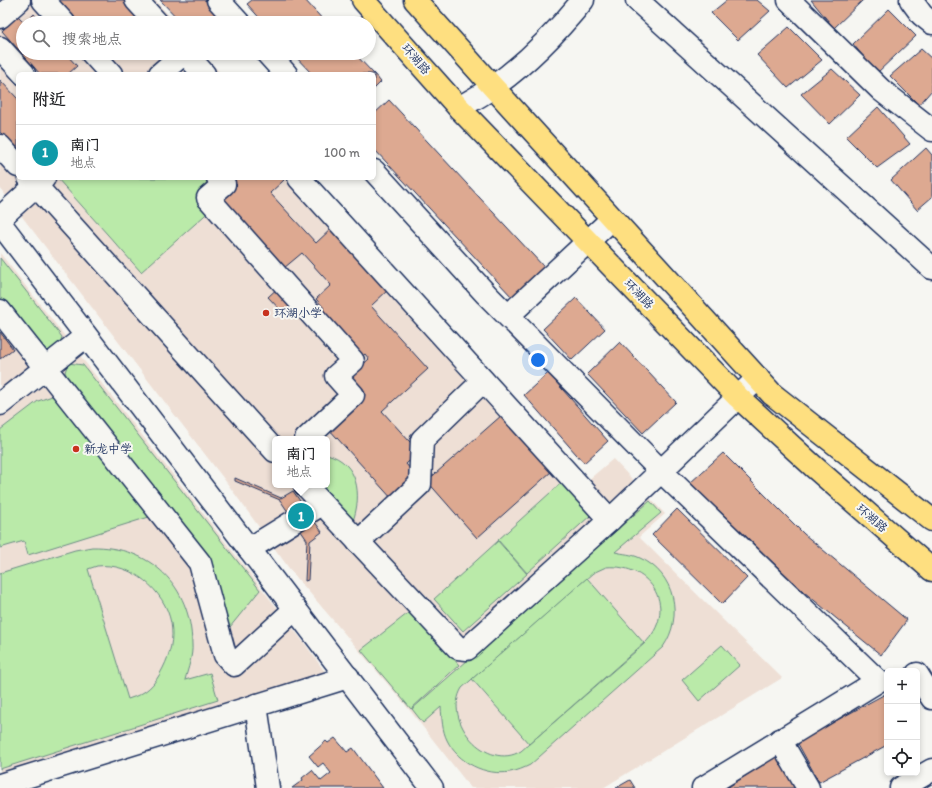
<!DOCTYPE html>
<html lang="zh">
<meta charset="utf-8">
<style>
:root{--surface:#fff;--page:#f2f2f2;--text:#202124;--muted:#757577;--line:#e0e0e0;--accent:#d93025}
body{margin:0;font-family:Itim,"LXGW WenKai TC",sans-serif;background:var(--page);color:var(--text)}
.controls{position:absolute;right:12px;bottom:12px;display:grid;overflow:hidden;border-radius:6px;box-shadow:0 2px 6px #0003}
.controls button{width:36px;height:36px;display:grid;place-items:center;padding:0;border:0;border-bottom:1px solid var(--line);background:var(--surface);color:var(--text);font:20px sans-serif}
.you{position:absolute;left:538px;top:360px;width:14px;height:14px;margin:-10px;border:3px solid #fff;border-radius:50%;background:#1a73e8;box-shadow:0 0 0 6px #1a73e833}
.badge{display:grid;place-items:center;width:26px;height:26px;border-radius:50%;background:var(--accent);color:#fff;font-size:13px;font-weight:700}
.pin{position:absolute;translate:-50% -50%;border:2px solid #fff;box-shadow:0 1px 4px #0006}
.popup{position:absolute;left:272px;top:436px;width:58px;height:52px;box-sizing:border-box;display:grid;place-content:center;border-radius:6px;background:var(--surface);filter:drop-shadow(0 1px 3px #0005);font-size:13px;white-space:nowrap;color:var(--muted)}
.popup b{font-size:15px;color:var(--text)}
.popup::after{content:'';position:absolute;left:50%;top:100%;margin-left:-8px;border:8px solid transparent;border-top-color:var(--surface)}
.list{margin:0;padding:0;list-style:none}
h2{display:flex;justify-content:space-between;align-items:center;height:52px;margin:0;padding:0 16px;font-size:17px}
h2 small{font-size:13px;font-weight:400;color:var(--muted)}
.list li{display:grid;grid-template-columns:26px 1fr auto;gap:12px;align-items:center;box-sizing:border-box;height:56px;padding:0 16px;border-top:1px solid var(--line)}
.list b{display:block;font-size:15px;white-space:nowrap}
.list p{margin:0;font-size:13px;white-space:nowrap;color:var(--muted)}
.list em{font-size:13px;font-style:normal;color:var(--muted)}
.icon{flex:none;width:22px;height:22px;fill:none;stroke:currentColor;stroke-width:2;stroke-linecap:round;stroke-linejoin:round}
.map{position:relative;flex:none;width:932px;height:788px;overflow:hidden}
.search{position:absolute;background:var(--surface);box-shadow:0 2px 6px #0003;left:16px;top:16px;width:360px;height:44px;display:flex;align-items:center;gap:10px;box-sizing:border-box;padding:0 14px;border-radius:22px;color:var(--muted);font-size:15px}
.panel{position:absolute;background:var(--surface);box-shadow:0 2px 6px #0003;left:16px;top:72px;width:360px;height:108px;border-radius:6px}
.map>svg:first-child{display:block}
.built{fill:#eedfd5;fill-rule:evenodd}
.green{fill:#baeaa9;stroke:#6a8c84;fill-rule:evenodd}
.building{fill:#dda991;stroke:#1b2f5e}
.lines{fill:none;stroke-linecap:round;stroke-linejoin:round}
.minor-casing{stroke:#1b2f5e;stroke-width:25}
.major-casing{stroke:#1b2f5e;stroke-width:25}
.minor{stroke:#f6f6f2;stroke-width:22}
.major{stroke:#fedf80;stroke-width:22}
.poi-dot{fill:#c8321e;stroke:#f6f6f2;stroke-width:1.5}
.labels{text-anchor:middle;dominant-baseline:central;stroke-width:4;stroke-linejoin:round;paint-order:stroke}
.street-label{font-size:12px;fill:#1b2f5e;stroke:#f6f6f2}
.poi-label{font-size:12px;fill:#1b2f5e;stroke:#f6f6f2;text-anchor:start}
</style>
<div class="map">
<svg width="932" height="788" viewBox="0 0 932 788">
<rect width="100%" height="100%" fill="#f6f6f2"/>
<filter id="ink" filterUnits="userSpaceOnUse"><feTurbulence type="fractalNoise" baseFrequency=".025" numOctaves="2"/><feDisplacementMap in="SourceGraphic" scale="8" xChannelSelector="R" yChannelSelector="G"/><feConvolveMatrix kernelMatrix="1 2 1 2 8 2 1 2 1" color-interpolation-filters="sRGB"/></filter>
<g filter="url(#ink)">
<!-- built -->
<g class="built">
<path d="M0,0H155L175,23H23V53H202L221,74H18V178H314L587,481L613,459L665,514L639,537L782,678L603,788H471L404,703L291,571L224,479L0,188ZM275,439H327V485H275Z"/>
<polygon points="0,253 305,644 325,672 0,773"/>
</g>
<!-- green -->
<g class="green">
<polygon points="57,178 209,178 213,208 141,272"/>
<polygon points="0,258 62,337 59,348 54,350 44,352 36,346 0,300"/>
<polygon points="68,363 83,365 260,590 230,627 227,625 222,601 213,572 70,385 65,372"/>
<polygon points="55,395 149,517 28,555 24,541 0,548 0,430 38,401"/>
<path d="M327,454C359,463 362,495 353,521L320,485H327Z"/>
<polygon points="561,483 591,515 527,573 498,540"/>
<path d="M650,501L661,513L615,552C623,554 632,554 640,558C675,573 684,617 663,647L530,765C524,768 517,771 510,772C486,776 458,763 447,740C442,730 442,719 441,707L423,723L412,709ZM606,567C652,563 679,610 644,644L521,751C487,772 442,721 462,688L593,573Z"/>
<polygon points="498,541 527,574 463,631 434,599"/>
<path d="M92,547C150,546 191,585 192,644C193,656 188,668 185,680L210,673L218,700L0,769V573L75,550ZM97,566C131,562 165,590 171,623C174,639 170,654 163,668C154,686 147,693 128,699L88,569Z"/>
<polygon points="587,578 644,643 529,744 472,679"/>
<polygon points="412,610 459,665 411,709 361,650"/>
<polygon points="722,645 740,665 699,701 682,680"/>
</g>
<!-- building -->
<g class="building">
<polygon points="59,0 123,0 139,19 134,23 79,23"/>
<polygon points="160,0 205,0 221,17 214,23 182,23"/>
<polygon points="252,0 305,0 326,23 264,23 247,4"/>
<polygon points="727,0 757,0 770,11 738,40 711,13"/>
<polygon points="811,0 863,0 834,28"/>
<polygon points="889,9 916,36 877,73 853,44"/>
<polygon points="34,14 43,23 23,23 23,53 52,53 54,55 56,53 65,53 77,66 68,74 40,74 2,31 18,16 25,23"/>
<polygon points="789,27 822,60 788,88 757,55"/>
<polygon points="921,49 932,59 932,90 919,105 890,76"/>
<polygon points="292,53 354,53 374,74 312,74"/>
<polygon points="832,69 860,95 830,124 801,94"/>
<polygon points="374,74 381,82 374,89"/>
<polygon points="0,80 18,99 18,152 0,132"/>
<polygon points="389,100 544,267 512,297 374,149 374,114"/>
<polygon points="878,107 910,144 877,168 846,137"/>
<polygon points="926,148 932,155 932,197 917,210 891,180"/>
<polygon points="237,178 282,178 284,180 270,193 316,243 333,227 389,289 371,306 428,369 382,411 419,452 406,464 418,478 393,500 328,428 364,396 348,378 369,359 365,354 359,359 319,313 324,308 316,299 331,285 302,253 284,268 221,200 237,185 233,181"/>
<polygon points="282,284 298,302 284,314 268,297"/>
<polygon points="576,298 605,329 572,360 543,329"/>
<polygon points="0,332 13,349 0,359"/>
<polygon points="620,342 676,402 643,433 587,374"/>
<polygon points="548,373 608,441 584,463 524,395"/>
<polygon points="502,415 552,471 477,538 427,481"/>
<polygon points="723,453 804,534 907,620 881,655 804,592 690,483"/>
<polygon points="235,478 281,498 293,491 322,532 310,541 308,580 305,581 307,540 280,500 235,481"/>
<polygon points="677,509 747,578 722,604 652,535"/>
<polygon points="887,693 887,745 819,782 797,742"/>
<polygon points="335,738 347,752 353,748 383,788 292,788 303,780 302,778 312,770 321,781 331,773 323,763 318,767 309,756 326,741 328,743"/>
<polygon points="777,755 799,788 727,788"/>
<polygon points="630,780 635,788 616,788"/>
</g>
<g class="lines">
<!-- minor casing -->
<g class="minor-casing">
<g id="minor">
<polyline points="43,0 64,23"/>
<polyline points="136,0 157,23"/>
<polyline points="218,0 239,23"/>
<polyline points="637,0 932,268"/>
<polyline points="789,0 881,90 932,130"/>
<polyline points="911,0 922,15 932,23"/>
<polyline points="0,17 19,0"/>
<polyline points="0,48 24,74"/>
<polyline points="92,53 111,74"/>
<polyline points="185,53 204,74"/>
<polyline points="267,53 286,74"/>
<polyline points="160,74 184,53"/>
<path d="M459,108C470,101 482,95 493,87C527,63 557,32 583,0"/>
<polyline points="0,146 18,166"/>
<polyline points="374,171 486,294 661,471 878,681 703,788"/>
<polyline points="29,178 275,451"/>
<polyline points="218,178 224,184 208,198 353,361 336,376 353,395 306,439"/>
<polyline points="299,178 610,520 467,649 458,648 305,485"/>
<polyline points="0,218 44,178"/>
<polyline points="0,223 432,788"/>
<polyline points="0,311 200,563 225,655 234,665 295,609"/>
<polyline points="508,316 612,219"/>
<polyline points="0,404 86,336"/>
<polyline points="610,520 758,378"/>
<polyline points="358,542 420,484 422,440 483,381"/>
<polyline points="249,549 322,504"/>
<polyline points="917,674 932,698"/>
<polyline points="256,705 268,788"/>
<polyline points="780,740 808,788"/>
<polyline points="0,785 348,677"/>
<polyline points="901,788 932,770"/>
</g>
</g>
<!-- major casing -->
<g class="major-casing">
<g id="major">
<polyline points="363,0 459,108 738,397 813,466 932,570"/>
<polyline points="415,0 493,87 772,394 932,520"/>
</g>
</g>
<!-- minor -->
<use href="#minor" class="minor"/>
<!-- major -->
<use href="#major" class="major"/>
</g>
</g>
<!-- markers -->
<g class="poi-dot">
<circle cx="266" cy="313" r="4"/>
<circle cx="76" cy="449" r="4"/>
</g>
<g class="labels">
<!-- street labels -->
<g class="street-label">
<text transform="translate(416 59) rotate(49)">环湖路</text>
<text transform="translate(639 294) rotate(46)">环湖路</text>
<text transform="translate(872 518) rotate(41)">环湖路</text>
</g>
<!-- poi labels -->
<g class="poi-label">
<text x="274" y="313">环湖小学</text>
<text x="84" y="449">新龙中学</text>
</g>
</g>
</svg>
<div class="controls">
<button>+</button>
<button>−</button>
<button><svg class="icon" aria-label="locate" viewBox="0 0 24 24"><circle cx="12" cy="12" r="6"/><path d="M12 2v4M12 18v4M2 12h4M18 12h4"/></svg></button>
</div>
<div class="you"></div>
<div class="pin badge" style="left:301px;top:516px;background:#0f9aa8">1</div>
<div class="popup"><b>南门</b>地点</div>
<div class="search"><svg class="icon" aria-label="search" viewBox="0 0 24 24"><circle cx="10" cy="10" r="6"/><path d="M15 15l6 6"/></svg>搜索地点</div>
<section class="panel">
<h2>附近<small></small></h2>
<ul class="list">
<li><span class="badge" style="background:#0f9aa8">1</span><div><b>南门</b><p>地点</p></div><em>100 m</em></li>
</ul>
</section>
</div>
